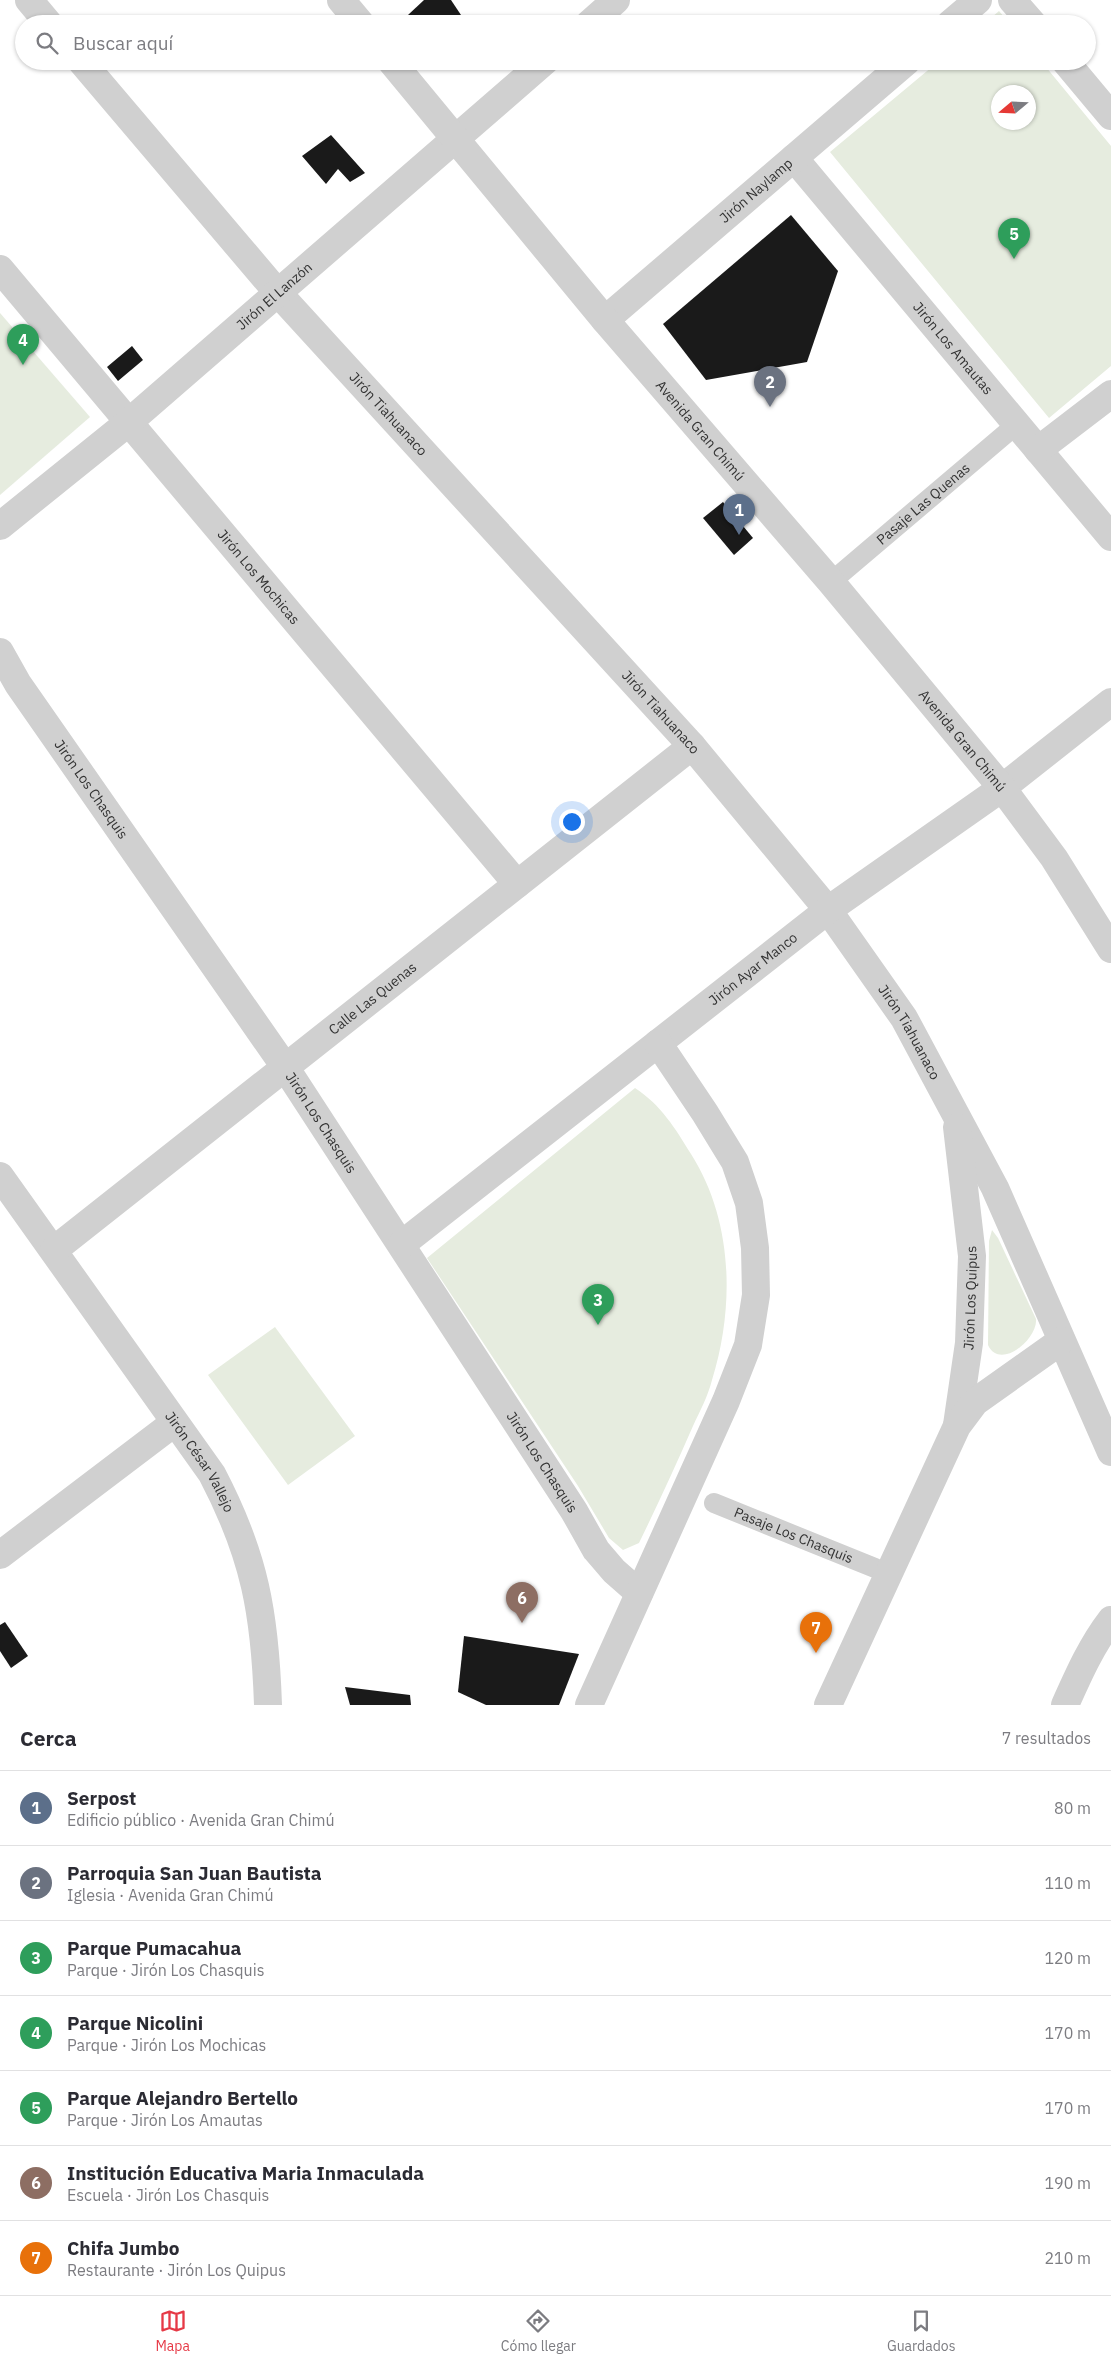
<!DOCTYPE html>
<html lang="es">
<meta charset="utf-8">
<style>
:root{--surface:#fff;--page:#f2f2f3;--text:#2b2b33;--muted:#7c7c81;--line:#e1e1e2;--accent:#e63946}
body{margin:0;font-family:"IBM Plex Sans",sans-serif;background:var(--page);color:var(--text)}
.compass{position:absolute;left:991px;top:85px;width:45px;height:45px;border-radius:50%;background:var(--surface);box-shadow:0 1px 4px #0004;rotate:251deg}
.you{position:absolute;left:571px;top:821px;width:18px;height:18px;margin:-12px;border:4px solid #fff;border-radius:50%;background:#1a73e8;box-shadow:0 0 0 8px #1a73e833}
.badge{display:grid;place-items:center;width:32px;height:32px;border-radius:50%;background:var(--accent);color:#fff;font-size:16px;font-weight:700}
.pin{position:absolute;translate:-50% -41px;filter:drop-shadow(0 1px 2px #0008)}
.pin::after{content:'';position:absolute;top:26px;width:18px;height:15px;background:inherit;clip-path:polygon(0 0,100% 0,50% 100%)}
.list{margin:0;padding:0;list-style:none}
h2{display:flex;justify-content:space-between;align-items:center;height:65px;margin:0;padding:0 20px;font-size:21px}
h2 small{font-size:16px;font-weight:400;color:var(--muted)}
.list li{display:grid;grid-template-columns:32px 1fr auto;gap:15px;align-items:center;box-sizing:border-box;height:75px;padding:0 20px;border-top:1px solid var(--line)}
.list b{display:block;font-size:19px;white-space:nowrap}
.list p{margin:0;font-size:16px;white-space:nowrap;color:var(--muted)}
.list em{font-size:16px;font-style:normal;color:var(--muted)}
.icon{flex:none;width:28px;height:28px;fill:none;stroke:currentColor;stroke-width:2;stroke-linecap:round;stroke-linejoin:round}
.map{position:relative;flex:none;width:1111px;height:1705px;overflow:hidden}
.search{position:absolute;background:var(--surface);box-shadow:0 1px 4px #0004;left:15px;right:15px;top:15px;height:55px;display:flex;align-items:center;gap:12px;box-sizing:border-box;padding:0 18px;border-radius:28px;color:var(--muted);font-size:19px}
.sheet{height:590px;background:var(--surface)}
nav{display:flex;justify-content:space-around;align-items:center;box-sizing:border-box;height:70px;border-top:1px solid var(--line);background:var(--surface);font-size:14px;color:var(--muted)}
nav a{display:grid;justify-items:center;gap:2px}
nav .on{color:var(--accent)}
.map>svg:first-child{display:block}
.green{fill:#e6ecdf;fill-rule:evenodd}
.building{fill:#1a1a1a}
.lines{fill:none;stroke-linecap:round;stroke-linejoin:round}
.pedestrian{stroke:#d0d0d0;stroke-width:20}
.minor{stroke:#d0d0d0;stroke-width:28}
.tertiary{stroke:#d0d0d0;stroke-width:28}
.labels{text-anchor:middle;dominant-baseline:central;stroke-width:5;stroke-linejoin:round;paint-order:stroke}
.street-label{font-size:14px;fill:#333;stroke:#fff}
</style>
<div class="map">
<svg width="1111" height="1705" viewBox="0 0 1111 1705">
<rect width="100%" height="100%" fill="#fff"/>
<!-- green -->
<g class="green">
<polygon points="999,11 1010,24 984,24"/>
<path d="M939,61H1041L1111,146V366L1049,418L830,152ZM998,92H1028V122H998Z"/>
<polygon points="0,313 90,417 0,495"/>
<path d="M635,1088C661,1105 675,1128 691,1154C733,1220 735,1306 712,1380C708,1396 700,1411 693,1426C676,1465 658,1504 639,1543L623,1550L609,1538L578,1486L427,1258Z"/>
<path d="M992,1230L998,1238L1036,1319C1038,1339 1000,1371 988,1345L989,1241Z"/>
<polygon points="275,1327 355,1436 288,1485 208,1375"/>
</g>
<!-- building -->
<g class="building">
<polygon points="424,0 451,0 467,24 416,24 408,15"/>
<polygon points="450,61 460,61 454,66"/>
<polygon points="331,135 365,173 350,182 338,169 326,184 302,156"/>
<polygon points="791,215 838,271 807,362 706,380 663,324"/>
<polygon points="132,346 143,360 118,381 107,367"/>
<polygon points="723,502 753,538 734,555 703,518"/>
<polygon points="5,1622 28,1656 11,1668 0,1651 0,1625"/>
<polygon points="464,1636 579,1654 559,1705 486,1705 458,1692"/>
<polygon points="345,1687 410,1695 411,1705 350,1705"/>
</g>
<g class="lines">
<!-- pedestrian -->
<g class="pedestrian">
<path id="s1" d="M831,582L1017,424"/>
<path id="s2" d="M714,1503L875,1568"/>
</g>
<!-- minor -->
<g class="minor">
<polyline points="29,0 49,24"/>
<polyline points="1012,0 1033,24"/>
<polyline points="589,24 616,0"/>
<polyline points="950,24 978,0"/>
<path id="s3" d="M81,61L278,293L692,746L828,910L904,1018L995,1188L1111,1452"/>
<polyline points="1065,61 1111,116"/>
<path id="s4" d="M794,158L1111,537"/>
<path id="s5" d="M0,269L517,884"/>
<path id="s6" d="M605,320L907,61"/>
<polyline points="1038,450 1111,394"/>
<path id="s7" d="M0,526L129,422L545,61"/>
<path id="s8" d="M0,652L18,684L285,1067L574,1511L596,1550L614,1571L639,1593"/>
<path id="s9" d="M0,1176L212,1474C255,1556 265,1614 268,1705"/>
<path id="s10" d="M402,1244L828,910L1002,788L1111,702"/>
<path id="s11" d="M54,1250L692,746"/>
<path id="s12" d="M957,1425L969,1343L972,1256L957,1127"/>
<polyline points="0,1555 174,1423"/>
<polyline points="589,1705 726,1401 748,1345 756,1295 755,1248 749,1203 735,1162 705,1113 658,1043"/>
<polyline points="828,1705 957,1426 975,1402 1061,1341"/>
<path d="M1065,1705C1078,1676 1091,1646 1111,1620"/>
</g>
<!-- tertiary -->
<g class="tertiary">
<polyline points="341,0 361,24"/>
<path id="s13" d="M391,61L605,320L831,582L1002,788L1054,858L1111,949"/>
</g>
</g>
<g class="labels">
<!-- street labels -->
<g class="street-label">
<text stroke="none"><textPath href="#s6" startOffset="199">Jirón Naylamp</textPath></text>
<text stroke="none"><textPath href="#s7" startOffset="358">Jirón El Lanzón</textPath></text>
<text stroke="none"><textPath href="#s4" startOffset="248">Jirón Los Amautas</textPath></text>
<text stroke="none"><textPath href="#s3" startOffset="468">Jirón Tiahuanaco</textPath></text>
<text stroke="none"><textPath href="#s13" startOffset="482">Avenida Gran Chimú</textPath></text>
<text stroke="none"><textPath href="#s1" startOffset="121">Pasaje Las Quenas</textPath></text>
<text stroke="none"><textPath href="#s5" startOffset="402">Jirón Los Mochicas</textPath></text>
<text stroke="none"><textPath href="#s3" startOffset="872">Jirón Tiahuanaco</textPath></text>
<text stroke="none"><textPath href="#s13" startOffset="888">Avenida Gran Chimú</textPath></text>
<text stroke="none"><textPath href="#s8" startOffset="165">Jirón Los Chasquis</textPath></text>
<text stroke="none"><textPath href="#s10" startOffset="446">Jirón Ayar Manco</textPath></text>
<text stroke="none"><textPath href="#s11" startOffset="406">Calle Las Quenas</textPath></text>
<text stroke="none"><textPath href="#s3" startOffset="1278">Jirón Tiahuanaco</textPath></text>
<text stroke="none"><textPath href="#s8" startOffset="570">Jirón Los Chasquis</textPath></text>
<text stroke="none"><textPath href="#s12" startOffset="128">Jirón Los Quipus</textPath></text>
<text stroke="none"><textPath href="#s8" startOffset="975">Jirón Los Chasquis</textPath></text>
<text stroke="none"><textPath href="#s9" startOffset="349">Jirón César Vallejo</textPath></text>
<text stroke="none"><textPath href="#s2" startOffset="86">Pasaje Los Chasquis</textPath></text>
</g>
</g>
</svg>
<svg class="compass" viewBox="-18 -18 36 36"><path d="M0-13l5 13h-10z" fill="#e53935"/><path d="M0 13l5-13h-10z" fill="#7c7c81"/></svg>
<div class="you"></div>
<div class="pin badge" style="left:739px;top:535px;background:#5c6f8a">1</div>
<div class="pin badge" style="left:770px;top:407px;background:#6b7280">2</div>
<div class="pin badge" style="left:598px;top:1325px;background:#2e9e5b">3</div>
<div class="pin badge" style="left:23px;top:365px;background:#2e9e5b">4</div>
<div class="pin badge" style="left:1014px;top:259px;background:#2e9e5b">5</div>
<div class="pin badge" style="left:522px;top:1623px;background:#8d6e63">6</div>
<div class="pin badge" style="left:816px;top:1653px;background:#e8710a">7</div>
<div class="search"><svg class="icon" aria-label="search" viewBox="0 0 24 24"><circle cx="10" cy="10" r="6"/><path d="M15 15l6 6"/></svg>Buscar aquí</div>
</div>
<section class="sheet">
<h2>Cerca<small>7 resultados</small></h2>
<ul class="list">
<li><span class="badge" style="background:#5c6f8a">1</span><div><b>Serpost</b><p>Edificio público · Avenida Gran Chimú</p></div><em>80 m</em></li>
<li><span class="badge" style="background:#6b7280">2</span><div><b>Parroquia San Juan Bautista</b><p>Iglesia · Avenida Gran Chimú</p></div><em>110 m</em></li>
<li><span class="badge" style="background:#2e9e5b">3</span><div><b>Parque Pumacahua</b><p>Parque · Jirón Los Chasquis</p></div><em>120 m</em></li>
<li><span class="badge" style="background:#2e9e5b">4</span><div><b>Parque Nicolini</b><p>Parque · Jirón Los Mochicas</p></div><em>170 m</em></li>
<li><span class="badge" style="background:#2e9e5b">5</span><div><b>Parque Alejandro Bertello</b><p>Parque · Jirón Los Amautas</p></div><em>170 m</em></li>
<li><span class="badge" style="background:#8d6e63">6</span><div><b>Institución Educativa Maria Inmaculada</b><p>Escuela · Jirón Los Chasquis</p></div><em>190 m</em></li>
<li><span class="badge" style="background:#e8710a">7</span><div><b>Chifa Jumbo</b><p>Restaurante · Jirón Los Quipus</p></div><em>210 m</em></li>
</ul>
</section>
<nav>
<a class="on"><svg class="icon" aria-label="map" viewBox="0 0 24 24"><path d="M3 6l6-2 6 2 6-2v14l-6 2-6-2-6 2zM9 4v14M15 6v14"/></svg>Mapa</a>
<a><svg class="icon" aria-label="directions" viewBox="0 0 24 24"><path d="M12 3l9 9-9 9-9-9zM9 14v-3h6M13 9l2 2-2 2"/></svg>Cómo llegar</a>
<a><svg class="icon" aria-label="saved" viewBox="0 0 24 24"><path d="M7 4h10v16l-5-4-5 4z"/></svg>Guardados</a>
</nav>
